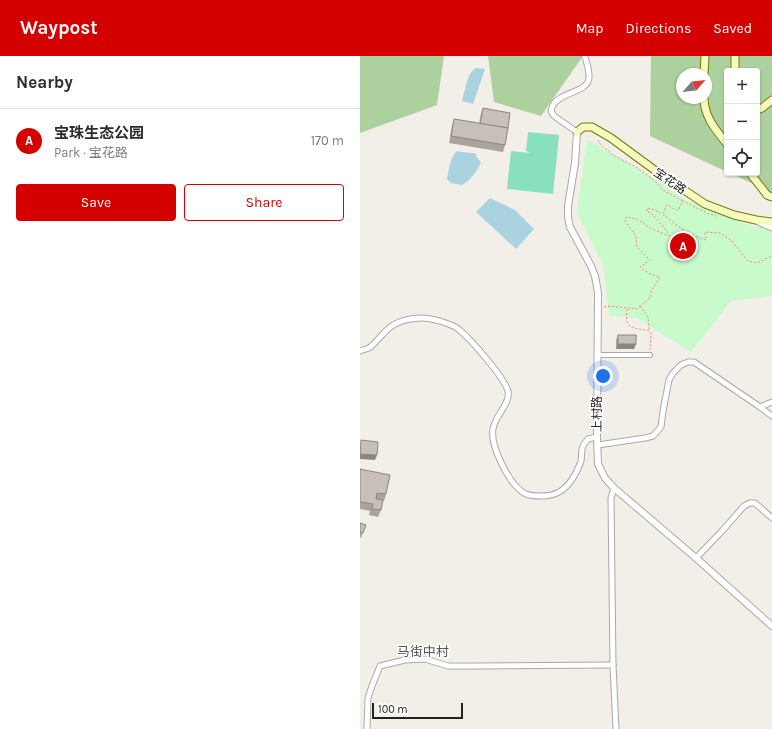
<!DOCTYPE html>
<meta charset="utf-8">
<style>
:root{--surface:#fff;--page:#f2f2f3;--text:#2b2b33;--muted:#7c7c81;--line:#e1e1e2;--accent:#d40000}
body{margin:0;font-family:Karla,"Noto Sans SC",sans-serif;background:var(--page);color:var(--text)}
.controls{position:absolute;right:12px;top:12px;display:grid;overflow:hidden;border-radius:4px;box-shadow:0 1px 3px #0004}
.controls button{width:36px;height:36px;display:grid;place-items:center;padding:0;border:0;border-bottom:1px solid var(--line);background:var(--surface);color:var(--text);font:20px sans-serif}
.compass{position:absolute;left:316px;top:12px;width:36px;height:36px;border-radius:50%;background:var(--surface);box-shadow:0 1px 3px #0004;rotate:63deg}
.scale{position:absolute;left:12px;bottom:10px;width:91px;box-sizing:border-box;padding-left:4px;border:2px solid #222;border-top:0;font-size:11px;line-height:14px;white-space:nowrap;color:#222;-webkit-text-stroke:3px #fff;paint-order:stroke}
.you{position:absolute;left:243px;top:320px;width:14px;height:14px;margin:-10px;border:3px solid #fff;border-radius:50%;background:#1a73e8;box-shadow:0 0 0 6px #1a73e833}
.badge{display:grid;place-items:center;width:26px;height:26px;border-radius:50%;background:var(--accent);color:#fff;font-size:13px;font-weight:700}
.pin{position:absolute;translate:-50% -50%;border:2px solid #fff;box-shadow:0 1px 4px #0006}
.list{margin:0;padding:0;list-style:none}
h2{display:flex;justify-content:space-between;align-items:center;height:52px;margin:0;padding:0 16px;font-size:17px}
h2 small{font-size:13px;font-weight:400;color:var(--muted)}
.list li{display:grid;grid-template-columns:26px 1fr auto;gap:12px;align-items:center;box-sizing:border-box;height:64px;padding:0 16px;border-top:1px solid var(--line)}
.list b{display:block;font-size:15px;white-space:nowrap}
.list p{margin:0;font-size:13px;white-space:nowrap;color:var(--muted)}
.list em{font-size:13px;font-style:normal;color:var(--muted)}
.actions{display:flex;gap:8px;padding:12px 16px}
.actions a{flex:1;padding:9px 0;border:1px solid var(--accent);border-radius:4px;text-align:center;font-size:14px;color:var(--accent)}
.actions .main{background:var(--accent);color:#fff}
.icon{flex:none;width:22px;height:22px;fill:none;stroke:currentColor;stroke-width:2;stroke-linecap:round;stroke-linejoin:round}
.map{position:relative;flex:none;width:412px;height:673px;overflow:hidden}
header{display:flex;align-items:center;gap:24px;box-sizing:border-box;height:56px;padding:0 20px;background:var(--accent);color:#fff}
header strong{font-size:19px}
nav{display:flex;gap:22px;margin-inline-start:auto;font-size:14px}
main{display:flex}
aside{flex:1;background:var(--surface)}
.map>svg:first-child{display:block}
.forest{fill:#add19e;fill-rule:evenodd}
.park{fill:#c8facc}
.pitch{fill:#88e0be}
.water{fill:#aad3df}
.lines{fill:none;stroke-linecap:round;stroke-linejoin:round}
.pedestrian-casing{stroke:#a9a9a9;stroke-width:6}
.minor-casing{stroke:#a9a9a9;stroke-width:7}
.tertiary-casing{stroke:#a9a9a9;stroke-width:8}
.secondary-casing{stroke:#707d05;stroke-width:9}
.path{stroke:#fa8072;stroke-width:1;stroke-dasharray:2 2;stroke-linecap:butt}
.pedestrian{stroke:#fff;stroke-width:4}
.minor{stroke:#fff;stroke-width:5}
.tertiary{stroke:#fff;stroke-width:6}
.secondary{stroke:#f7fabf;stroke-width:7}
.wall{fill:#aba49e}
.shaded-wall{fill:#8b8681}
.building{fill:#c7bfb8;stroke:#8b8681}
.labels{text-anchor:middle;dominant-baseline:central;stroke-width:3.5;stroke-linejoin:round;paint-order:stroke}
.street-label{font-size:12px;fill:#222;stroke:#fff}
.neighbourhood-label{font-size:13px;fill:#555;stroke:#fff}
</style>
<header>
<strong>Waypost</strong>
<nav><a>Map</a><a>Directions</a><a>Saved</a></nav>
</header>
<main>
<aside>
<h2>Nearby<small></small></h2>
<ul class="list">
<li><span class="badge">A</span><div><b>宝珠生态公园</b><p>Park · 宝花路</p></div><em>170 m</em></li>
</ul>
<div class="actions"><a class="main">Save</a><a>Share</a></div>
</aside>
<div class="map">
<svg width="412" height="673" viewBox="0 0 412 673">
<rect width="100%" height="100%" fill="#f2efe9"/>
<!-- forest -->
<g class="forest">
<polygon points="0,0 84,0 77,49 0,77"/>
<polygon points="128,0 223,0 181,60 134,46"/>
<path d="M291,0H412V137L370,117H397V15H367V116L290,80ZM322,18H346V42H322Z"/>
</g>
<!-- park -->
<polygon class="park" points="227,83 282,115 326,144 394,171 412,169 412,240 371,245 331,296 276,262 249,259 243,209 217,157"/>
<!-- pitch -->
<polygon class="pitch" points="168,76 199,79 193,138 147,133 151,95 170,97 166,95"/>
<!-- water -->
<g class="water">
<path d="M116,12L125,13L113,48L102,45C105,36 107,16 116,12Z"/>
<path d="M97,95L110,97H115L118,103L121,106C118,115 110,124 102,129L91,127L87,123C89,114 90,101 97,95Z"/>
<polygon points="130,142 155,154 174,173 156,193 116,156"/>
</g>
<g class="lines">
<!-- pedestrian casing -->
<g class="pedestrian-casing">
<polyline id="pedestrian" points="238,299 290,299"/>
</g>
<!-- minor casing -->
<g class="minor-casing">
<g id="minor">
<path d="M217,76L194,60L191,55C192,53 192,50 193,49C201,35 230,37 229,20C229,14 227,7 225,1"/>
<polyline points="398,166 412,172"/>
<path d="M0,295C3,294 6,293 9,292C15,288 22,278 28,273C37,265 51,262 62,262C71,262 89,267 97,272C109,281 144,321 148,335C151,347 134,361 133,373C130,390 150,431 166,438C174,441 191,441 199,436C210,430 217,416 221,405C222,400 221,394 223,390C224,387 227,385 228,383L237,381"/>
<polyline points="400,351 412,346"/>
<polyline points="238,389 285,382 293,380 301,371 303,355 309,324 313,317 321,309 328,306 334,306 400,351 412,360"/>
<polyline points="254,432 251,442 253,609 256,673"/>
<polyline points="336,502 363,474 384,450 390,447 395,447 412,462"/>
<polyline points="7,673 8,642 12,630 20,610 45,604 65,603 88,610 118,610 253,609"/>
</g>
</g>
<!-- tertiary casing -->
<g class="tertiary-casing">
<polyline id="tertiary" points="217,76 215,107 208,150 208,161 210,171 231,210 235,220 238,237 237,381 238,408 245,422 254,432 336,502 412,570"/>
</g>
<!-- secondary casing -->
<g class="secondary-casing">
<g id="secondary">
<polyline points="375,15 375,0"/>
<polyline points="344,18 345,0"/>
<path d="M344,42C344,61 356,74 367,88"/>
<polyline points="397,54 402,52 412,44"/>
<polyline points="217,76 223,71 232,71 251,82 300,118 345,148 374,159 396,164 412,166"/>
<polyline points="390,117 407,139 412,141"/>
</g>
</g>
<!-- path -->
<g class="path">
<polyline points="239,84 238,86 253,99 276,111 295,125 303,134 323,145"/>
<polyline points="303,157 305,155 305,151 308,149 316,154 319,154 320,150 323,145 349,158 356,160"/>
<polyline points="280,250 288,261 289,274"/>
<path d="M244,251L248,250L277,253L291,241V235L300,221L290,218L280,211L290,204L277,191L276,180L265,165L266,161L277,163L292,173L309,180L307,175L290,156H287V152C299,154 308,162 317,169C326,176 336,181 346,184L345,176L360,177L372,185L388,205L397,207L412,200"/>
<path d="M267,253C264,274 272,271 289,275L291,277L290,294"/>
</g>
<!-- pedestrian -->
<use href="#pedestrian" class="pedestrian"/>
<!-- minor -->
<use href="#minor" class="minor"/>
<!-- tertiary -->
<use href="#tertiary" class="tertiary"/>
<!-- secondary -->
<use href="#secondary" class="secondary"/>
</g>
<!-- wall -->
<g class="wall">
<polygon points="123,52 145,89 143,96 89,87 92,70 94,63 119,68 121,57"/>
<polygon points="258,279 274,293 256,293 256,284"/>
<polygon points="0,413 26,438 24,445 23,445 21,454 18,461 9,459 10,455 0,453"/>
<polygon points="0,467 6,469 1,482 0,481"/>
</g>
<!-- shaded-wall -->
<g class="shaded-wall">
<polygon points="258,288 276,288 274,293 256,293"/>
<polygon points="0,398 17,399 15,404 0,403"/>
</g>
<!-- building -->
<g class="building">
<polygon points="123,52 150,57 148,72 120,68"/>
<polygon points="94,63 148,72 145,89 91,80"/>
<rect x="258" y="279" width="18" height="9"/>
<polygon points="1,384 18,386 17,399 0,398"/>
<polygon points="0,413 30,419 26,438 17,437 16,443 23,444 21,454 12,453 13,448 0,446"/>
<polygon points="0,467 6,469 3,477 0,476"/>
</g>
<g class="labels">
<!-- street labels -->
<g class="street-label">
<text transform="translate(310 125) rotate(34)">宝花路</text>
<text transform="translate(237 358) rotate(-90)">上村路</text>
</g>
<!-- neighbourhood labels -->
<g class="neighbourhood-label">
<text x="63" y="595">马街中村</text>
</g>
</g>
</svg>
<div class="controls">
<button>+</button>
<button>−</button>
<button><svg class="icon" aria-label="locate" viewBox="0 0 24 24"><circle cx="12" cy="12" r="6"/><path d="M12 2v4M12 18v4M2 12h4M18 12h4"/></svg></button>
</div>
<svg class="compass" viewBox="-18 -18 36 36"><path d="M0-13l5 13h-10z" fill="#e53935"/><path d="M0 13l5-13h-10z" fill="#7c7c81"/></svg>
<div class="scale">100 m</div>
<div class="you"></div>
<div class="pin badge" style="left:323px;top:190px">A</div>
</div>
</main>
